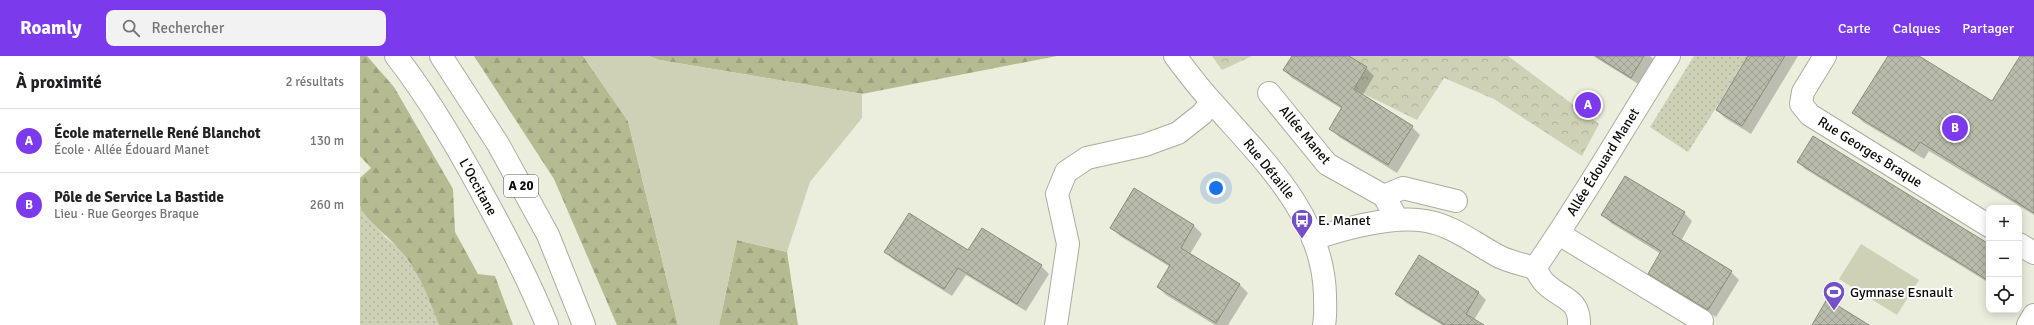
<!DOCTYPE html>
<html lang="fr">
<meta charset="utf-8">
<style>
:root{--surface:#fff;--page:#f2f2f2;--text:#202124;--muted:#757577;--line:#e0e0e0;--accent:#7c3aed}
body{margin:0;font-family:Signika,sans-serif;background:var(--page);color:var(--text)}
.controls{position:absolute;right:12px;bottom:12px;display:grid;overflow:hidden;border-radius:8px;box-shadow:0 2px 10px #0003}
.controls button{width:36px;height:36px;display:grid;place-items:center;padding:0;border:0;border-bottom:1px solid var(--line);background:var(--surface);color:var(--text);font:20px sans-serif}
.you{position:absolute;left:856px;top:132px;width:14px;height:14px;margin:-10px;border:3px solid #fff;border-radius:50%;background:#1a73e8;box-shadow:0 0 0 6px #1a73e833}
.badge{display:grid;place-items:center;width:26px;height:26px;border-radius:50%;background:var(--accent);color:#fff;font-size:13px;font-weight:700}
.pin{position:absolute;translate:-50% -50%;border:2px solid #fff;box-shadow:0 1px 4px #0006}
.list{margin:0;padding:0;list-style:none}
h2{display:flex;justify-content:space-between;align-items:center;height:52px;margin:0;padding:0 16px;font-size:17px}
h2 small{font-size:13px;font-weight:400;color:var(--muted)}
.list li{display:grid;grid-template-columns:26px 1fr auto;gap:12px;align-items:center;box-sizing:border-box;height:64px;padding:0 16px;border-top:1px solid var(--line)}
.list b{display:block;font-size:15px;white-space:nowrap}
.list p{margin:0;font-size:13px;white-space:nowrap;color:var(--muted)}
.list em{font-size:13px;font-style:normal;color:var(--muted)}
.icon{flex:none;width:22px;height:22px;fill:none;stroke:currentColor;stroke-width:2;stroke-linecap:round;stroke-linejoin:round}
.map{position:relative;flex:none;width:1674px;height:269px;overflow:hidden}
header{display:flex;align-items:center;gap:24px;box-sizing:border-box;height:56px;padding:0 20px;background:var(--accent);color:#fff}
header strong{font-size:19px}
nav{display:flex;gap:22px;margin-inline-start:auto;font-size:14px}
.search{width:280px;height:36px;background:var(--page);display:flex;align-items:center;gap:10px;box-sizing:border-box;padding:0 14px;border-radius:8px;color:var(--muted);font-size:15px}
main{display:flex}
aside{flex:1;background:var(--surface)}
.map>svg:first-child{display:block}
.grass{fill:url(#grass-dots)}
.forest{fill:url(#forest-firs)}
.park{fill:url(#park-crowns)}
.garden{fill:#ced1b6}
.shadow{fill:#0003}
.building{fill:url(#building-cross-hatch);stroke:#8a8c7d}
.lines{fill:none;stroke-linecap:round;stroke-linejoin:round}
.minor-casing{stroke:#abad9e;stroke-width:24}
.highway-casing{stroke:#abad9e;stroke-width:24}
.minor{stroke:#fff;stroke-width:22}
.highway{stroke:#fff;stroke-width:22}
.labels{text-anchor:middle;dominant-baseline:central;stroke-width:4;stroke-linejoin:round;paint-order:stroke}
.shield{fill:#fff;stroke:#555551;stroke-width:1}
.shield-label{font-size:13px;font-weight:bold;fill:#0c0c07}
.street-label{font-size:14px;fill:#0c0c07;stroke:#fff}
.poi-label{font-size:14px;fill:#0c0c07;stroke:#fff;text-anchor:start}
</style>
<header>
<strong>Roamly</strong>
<div class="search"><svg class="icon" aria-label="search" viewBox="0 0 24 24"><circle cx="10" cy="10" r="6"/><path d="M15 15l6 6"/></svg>Rechercher</div>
<nav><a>Carte</a><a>Calques</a><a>Partager</a></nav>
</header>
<main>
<aside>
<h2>À proximité<small>2 résultats</small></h2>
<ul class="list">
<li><span class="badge">A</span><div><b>École maternelle René Blanchot</b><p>École · Allée Édouard Manet</p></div><em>130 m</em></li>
<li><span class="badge">B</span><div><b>Pôle de Service La Bastide</b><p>Lieu · Rue Georges Braque</p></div><em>260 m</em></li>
</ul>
</aside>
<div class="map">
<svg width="1674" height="269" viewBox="0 0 1674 269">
<defs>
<pattern id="grass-dots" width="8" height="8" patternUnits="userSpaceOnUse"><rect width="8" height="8" fill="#ced1b6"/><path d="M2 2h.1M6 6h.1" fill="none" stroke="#b0b29b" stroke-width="1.8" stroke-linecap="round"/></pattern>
<pattern id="forest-firs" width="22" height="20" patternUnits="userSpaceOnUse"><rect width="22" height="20" fill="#b5ba91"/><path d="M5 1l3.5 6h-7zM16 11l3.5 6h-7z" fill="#9a9f7c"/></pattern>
<pattern id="park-crowns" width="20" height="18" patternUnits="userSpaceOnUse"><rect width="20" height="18" fill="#ced1b6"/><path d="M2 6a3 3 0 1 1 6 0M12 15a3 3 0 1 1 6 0" fill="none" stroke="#b0b29b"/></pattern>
<pattern id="building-cross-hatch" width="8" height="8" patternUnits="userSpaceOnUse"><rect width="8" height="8" fill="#b9bbab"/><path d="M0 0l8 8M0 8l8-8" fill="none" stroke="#9ea092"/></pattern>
</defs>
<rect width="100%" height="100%" fill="#ebeddd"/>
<!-- grass -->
<g class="grass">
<polygon points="1334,0 1389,0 1328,96 1290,71"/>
<polygon points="0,151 25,181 39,192 56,216 71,246 79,269 0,269"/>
</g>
<!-- forest -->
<g class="forest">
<path d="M0,0H7L34,31L93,133L95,176L118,218L135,220L153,269H79C69,242 58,214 39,193C31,183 3,161 0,150C0,142 0,131 0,122L11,112L0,100Z"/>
<polygon points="114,0 223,0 268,65 318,269 257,269 194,123"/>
<polygon points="289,0 697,0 502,38 299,4"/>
<polygon points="377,184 427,196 438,269 359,269"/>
</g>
<!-- park -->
<g class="park">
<polygon points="852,0 892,0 862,14"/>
<polygon points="989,0 1148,0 1239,68 1222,100 1134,43 1084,22 1057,64 994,33"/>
</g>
<!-- garden -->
<g class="garden">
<polygon points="223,0 289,0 299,4 502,38 502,62 450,126 427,196 377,184 359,269 318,269 268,65"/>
<polygon points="1501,188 1559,224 1537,259 1479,223"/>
</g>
<!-- shadow -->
<g class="shadow">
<polygon points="933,0 987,0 1006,12 1014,20 1002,40 1052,71 1060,79 1037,117 979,81 971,73 982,53 932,22 924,14"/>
<polygon points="1233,0 1290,0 1294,4 1280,29"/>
<polygon points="1390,0 1438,0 1391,78 1365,62 1357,54"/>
<polygon points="1529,0 1557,0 1633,47 1662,0 1674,0 1674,159 1569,95 1564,103 1503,66 1494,57"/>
<polygon points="1438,106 1629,189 1629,227 1445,113"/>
<polygon points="775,134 834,170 842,178 830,198 880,229 888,237 868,269 855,269 806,239 798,231 810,211 760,180 752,172"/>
<polygon points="1324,157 1332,165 1321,185 1371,216 1379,224 1356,261 1297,225 1289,217 1301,198 1251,167 1243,159"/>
<polygon points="608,195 681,210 689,218 666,255 606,219 592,240 534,204 526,196"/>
<polygon points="1118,236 1126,244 1114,264 1122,269 1082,269 1045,246 1037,238"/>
</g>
<!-- building -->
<g class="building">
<polygon points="932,0 989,0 1007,11 994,33 1053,70 1028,109 969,73 982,51 923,14"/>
<polygon points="1236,0 1284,0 1271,22"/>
<polygon points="1388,0 1425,0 1382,70 1356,54"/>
<polygon points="1528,0 1559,0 1632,45 1660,0 1674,0 1674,157 1560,86 1554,95 1492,57"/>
<polygon points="1453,80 1629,188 1629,225 1437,106"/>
<polygon points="1265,120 1325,156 1312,178 1372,215 1348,254 1288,218 1301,195 1241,159"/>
<polygon points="774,132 834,169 821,192 880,228 856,267 797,231 810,209 750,172"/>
<polygon points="549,157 608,194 622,172 682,209 657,248 598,212 584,233 524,196"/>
<polygon points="1059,199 1119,236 1106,258 1124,269 1085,269 1035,238"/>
<polygon points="1467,243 1509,269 1452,269"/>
</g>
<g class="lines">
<!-- minor casing -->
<g class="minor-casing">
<g id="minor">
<path d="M815,0C827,16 839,32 853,47C902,103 963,159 965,239C965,249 966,259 964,269"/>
<polyline points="1465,0 1443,36 1441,48 1450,59 1629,170"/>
<polyline points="909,37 967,108 1024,140 1037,163"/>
<polyline points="1024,140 1043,132 1096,145"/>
<polyline points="1199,178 1342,265"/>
<path d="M953,183C986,172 1032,159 1066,165C1092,169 1117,189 1140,201C1151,206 1164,209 1175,212C1223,143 1264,71 1309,0"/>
<polyline points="1659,188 1674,197"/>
<path d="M1175,212C1178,217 1181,224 1186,228C1201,243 1220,242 1219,269"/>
<polyline points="696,269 708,188 697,138 706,116 727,102 785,89 818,77 842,58 851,46"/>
<polyline points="1668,269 1674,259"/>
</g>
</g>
<!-- highway casing -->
<g class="highway-casing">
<g id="highway">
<path d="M36,0C71,45 100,96 127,146C149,186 170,227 187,269"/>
<polyline points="81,0 138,88 188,179 224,269"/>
</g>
</g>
<!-- minor -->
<use href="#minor" class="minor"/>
<!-- highway -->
<use href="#highway" class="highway"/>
</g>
<!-- icons -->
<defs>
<g id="bus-pin" transform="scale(1.15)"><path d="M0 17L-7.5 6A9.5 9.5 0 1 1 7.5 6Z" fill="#734fc8" stroke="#fff"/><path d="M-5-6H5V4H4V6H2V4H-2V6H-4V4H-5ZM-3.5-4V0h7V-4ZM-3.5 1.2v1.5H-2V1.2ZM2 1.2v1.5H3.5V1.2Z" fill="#fff"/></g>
<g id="stadium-pin" transform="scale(1.15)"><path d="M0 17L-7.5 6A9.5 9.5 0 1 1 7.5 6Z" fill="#734fc8" stroke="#fff"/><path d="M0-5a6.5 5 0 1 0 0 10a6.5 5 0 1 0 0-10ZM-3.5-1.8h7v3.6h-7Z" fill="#fff"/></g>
</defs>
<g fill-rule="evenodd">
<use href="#bus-pin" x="942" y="164"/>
<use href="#stadium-pin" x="1474" y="236"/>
</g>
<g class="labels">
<!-- shield labels -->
<rect class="shield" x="144" y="119" width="34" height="22" rx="3"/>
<g class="shield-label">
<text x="161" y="130">A 20</text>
</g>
<!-- street labels -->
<g class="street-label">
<text transform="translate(945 79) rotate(50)">Allée Manet</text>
<text transform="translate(1510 96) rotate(32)">Rue Georges Braque</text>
<text transform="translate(1243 106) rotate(-58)">Allée Édouard Manet</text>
<text transform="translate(909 113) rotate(51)">Rue Détaille</text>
<text transform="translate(118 131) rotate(61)">L'Occitane</text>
</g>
<!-- poi labels -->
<g class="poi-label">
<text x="958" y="164">E. Manet</text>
<text x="1490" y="236">Gymnase Esnault</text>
</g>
</g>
</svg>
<div class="controls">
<button>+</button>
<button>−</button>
<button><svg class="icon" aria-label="locate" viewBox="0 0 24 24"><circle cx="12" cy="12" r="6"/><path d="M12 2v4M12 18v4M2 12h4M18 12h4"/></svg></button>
</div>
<div class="you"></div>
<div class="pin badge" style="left:1228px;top:49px">A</div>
<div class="pin badge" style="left:1595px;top:72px">B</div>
</div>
</main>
